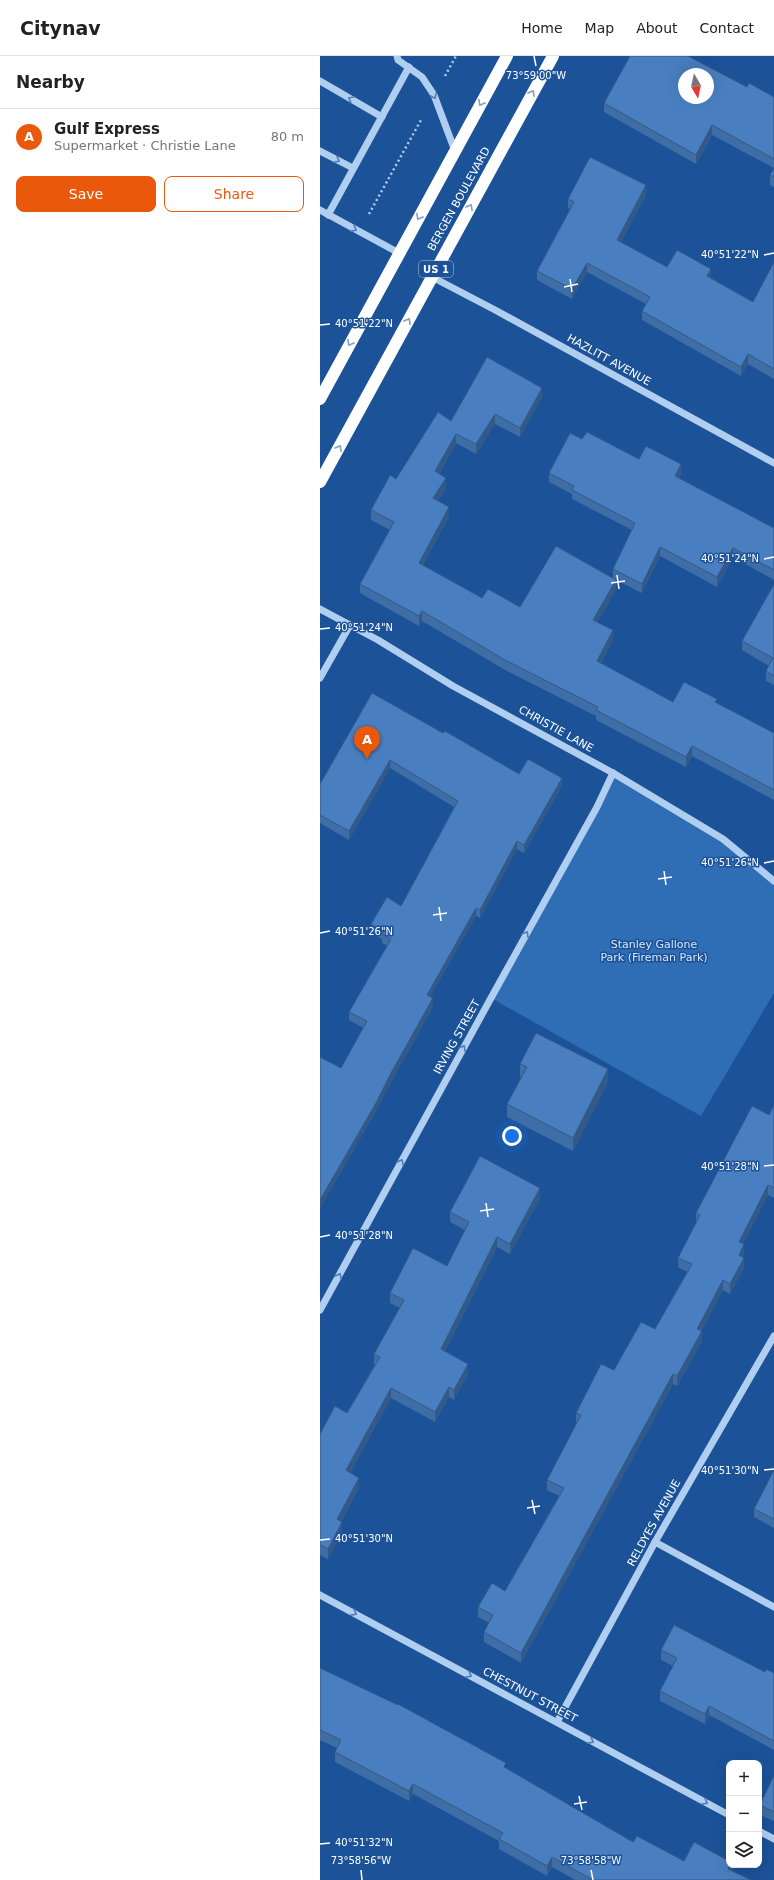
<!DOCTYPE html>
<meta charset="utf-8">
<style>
:root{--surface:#fff;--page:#f2f2f2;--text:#222;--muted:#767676;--line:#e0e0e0;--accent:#ea580c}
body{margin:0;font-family:"DejaVu Sans",sans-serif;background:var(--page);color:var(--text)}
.controls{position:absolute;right:12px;bottom:12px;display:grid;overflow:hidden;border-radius:8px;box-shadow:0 4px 16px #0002}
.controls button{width:36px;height:36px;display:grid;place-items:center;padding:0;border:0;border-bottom:1px solid var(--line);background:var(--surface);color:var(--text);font:20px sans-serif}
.compass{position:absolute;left:358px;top:12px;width:36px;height:36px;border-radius:50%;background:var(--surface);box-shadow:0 4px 16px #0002;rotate:171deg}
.you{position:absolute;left:192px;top:1080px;width:14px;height:14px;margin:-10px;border:3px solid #fff;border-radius:50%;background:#1a73e8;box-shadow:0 0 0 6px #1a73e833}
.badge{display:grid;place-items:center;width:26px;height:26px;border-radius:50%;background:var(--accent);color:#fff;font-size:13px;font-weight:700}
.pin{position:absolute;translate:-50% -33px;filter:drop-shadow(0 1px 2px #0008)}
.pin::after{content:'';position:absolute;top:21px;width:14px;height:12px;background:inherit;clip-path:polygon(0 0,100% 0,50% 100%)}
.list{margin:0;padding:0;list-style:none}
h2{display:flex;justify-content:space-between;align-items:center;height:52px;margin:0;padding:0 16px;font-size:17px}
h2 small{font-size:13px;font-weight:400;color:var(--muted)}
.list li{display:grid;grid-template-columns:26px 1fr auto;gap:12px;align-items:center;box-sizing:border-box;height:56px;padding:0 16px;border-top:1px solid var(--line)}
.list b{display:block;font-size:15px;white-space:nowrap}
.list p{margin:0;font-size:13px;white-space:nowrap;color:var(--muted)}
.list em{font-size:13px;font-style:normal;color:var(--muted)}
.actions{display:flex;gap:8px;padding:12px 16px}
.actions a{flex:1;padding:9px 0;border:1px solid var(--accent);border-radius:8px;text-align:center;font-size:14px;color:var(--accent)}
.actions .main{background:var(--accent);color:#fff}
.icon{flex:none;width:22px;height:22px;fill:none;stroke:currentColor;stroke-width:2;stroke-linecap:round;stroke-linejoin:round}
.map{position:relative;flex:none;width:454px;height:1824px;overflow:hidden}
header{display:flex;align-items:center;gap:24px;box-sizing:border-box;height:56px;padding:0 20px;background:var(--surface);border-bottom:1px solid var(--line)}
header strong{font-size:19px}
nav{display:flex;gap:22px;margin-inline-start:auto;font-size:14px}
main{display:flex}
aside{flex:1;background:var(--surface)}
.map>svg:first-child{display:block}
.green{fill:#2f6db5}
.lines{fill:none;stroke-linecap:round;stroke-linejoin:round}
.path{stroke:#b0cef0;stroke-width:2.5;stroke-dasharray:2 3;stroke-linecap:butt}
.minor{stroke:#b0cef0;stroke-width:7}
.highway{stroke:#fff;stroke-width:12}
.wall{fill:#3f6da5}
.shaded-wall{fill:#335986}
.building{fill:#497fc0;stroke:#335986;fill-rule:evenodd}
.oneway{stroke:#82a0c6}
.oneway2{stroke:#4f7db7}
.ticks{fill:none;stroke:#fff;stroke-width:1.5}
.labels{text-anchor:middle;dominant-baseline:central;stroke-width:3;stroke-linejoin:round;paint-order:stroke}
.shield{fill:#1b5298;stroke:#bbcbe0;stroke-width:1}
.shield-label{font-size:10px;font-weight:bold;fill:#fff}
.street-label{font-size:11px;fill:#fff;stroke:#1b5298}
.park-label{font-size:11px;fill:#d7e8fb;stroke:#1b5298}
.ticks-label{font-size:10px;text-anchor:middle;fill:#fff;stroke:#1b5298;stroke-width:3;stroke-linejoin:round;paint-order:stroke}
</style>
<header>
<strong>Citynav</strong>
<nav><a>Home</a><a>Map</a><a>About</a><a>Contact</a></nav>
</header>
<main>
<aside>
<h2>Nearby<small></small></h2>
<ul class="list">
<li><span class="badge">A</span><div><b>Gulf Express</b><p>Supermarket · Christie Lane</p></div><em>80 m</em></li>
</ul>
<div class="actions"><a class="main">Save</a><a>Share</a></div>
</aside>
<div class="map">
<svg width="454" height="1824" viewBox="0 0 454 1824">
<rect width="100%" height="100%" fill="#1b5298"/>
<!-- green -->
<polygon class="green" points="293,717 403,783 454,825 454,937 381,1060 171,942"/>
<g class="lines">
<!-- path -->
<g class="path">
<polyline points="125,20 136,0"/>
<polyline points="49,158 101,64"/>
</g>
<!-- minor -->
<g class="minor">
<polyline points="77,0 78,4 102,21 114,39 135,95"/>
<polyline points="0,25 62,61"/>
<polyline points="0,95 33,112"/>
<polyline points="0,154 79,197"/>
<polyline points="8,159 89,11"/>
<polyline points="112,221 177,255 454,407"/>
<polyline points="0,553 58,584 133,630 293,717 403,783 454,825"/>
<polyline points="0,622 30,569"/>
<polyline points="0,1254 171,942 277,751 293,717"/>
<polyline points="335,1486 454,1551"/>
<polyline points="0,1539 409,1759"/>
<polyline points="237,1666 335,1486 454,1280"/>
<polyline points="439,1775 454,1783"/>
</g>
<!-- highway -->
<g class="highway">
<polyline points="0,343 187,0"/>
<polyline points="0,426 233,0"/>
</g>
</g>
<!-- wall -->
<g class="wall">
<polygon points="427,31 454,41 454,131 450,129 450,119 454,112 392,79 376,108 284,56 284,47"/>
<polygon points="326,139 301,186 347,211 391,222 433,246 454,206 454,323 428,308 421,320 322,264 322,255 326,248 267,216 252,243 217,224 217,215 250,153 248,152 248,143"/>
<polygon points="222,341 200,381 175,368 156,398 136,387 119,418 126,432 118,445 129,460 103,509 162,542 200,551 293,522 293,513 312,474 252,443 252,438 229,426 229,417 262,383 361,417 359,422 454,472 454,524 413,501 397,531 340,500 322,537 296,524 296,534 277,566 293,584 281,607 353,646 397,647 454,677 454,744 372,700 366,711 276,664 276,660 185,614 102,565 99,570 40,537 40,528 70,474 51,464 51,454 76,423 131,365"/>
<polygon points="454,528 454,629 446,625 446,615 449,610 422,594 422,585"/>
<polygon points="123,677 199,718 242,730 204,797 197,793 160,862 156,860 110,941 113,951 71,1026 56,1055 0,1152 0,1001 21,1012 43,972 29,964 29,956 68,890 62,887 62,883 51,877 51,868 81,850 134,751 70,712 29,784 0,767 0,728"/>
<polygon points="200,1008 288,1026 253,1095 187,1061 187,1048 201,1021 200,1021"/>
<polygon points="454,1049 454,1142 448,1139 423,1188 424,1198 423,1201 424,1212 410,1238 403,1234 381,1275 382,1285 357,1330 353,1328 201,1607 164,1586 164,1576 169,1567 158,1561 158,1551 185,1535 239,1440 227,1434 227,1424 257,1367 256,1367 256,1357 294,1314 335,1273 367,1216 358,1211 358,1202 376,1166 376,1157 449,1059"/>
<polygon points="220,1142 190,1198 177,1191 125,1295 148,1318 134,1344 129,1341 115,1366 71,1342 30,1417 39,1432 21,1466 22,1476 8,1503 0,1499 0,1378 27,1357 55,1308 54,1308 54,1298 80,1252 70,1247 70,1237 127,1210 145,1174 130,1166 130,1156"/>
<polygon points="454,1414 454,1472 434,1461 434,1453"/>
<polygon points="341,1594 454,1617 454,1694 389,1659 385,1668 340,1645 340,1635 353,1610 341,1604"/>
<polygon points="0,1612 186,1712 313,1786 364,1805 412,1809 412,1814 431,1824 255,1824 232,1811 227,1820 179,1793 179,1785 93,1738 89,1745 15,1706 15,1696 17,1692 0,1684"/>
<polygon points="454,1719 454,1765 440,1759 440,1749"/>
</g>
<!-- shaded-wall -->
<g class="shaded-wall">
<polygon points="392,69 392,79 376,108 376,99"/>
<polygon points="326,129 326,139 297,194 297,184"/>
<polygon points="267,207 267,216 252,243 252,233"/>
<polygon points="391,213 391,223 387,220"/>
<polygon points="428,298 428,308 421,320 421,311"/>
<polygon points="222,332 222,341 200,381 200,372"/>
<polygon points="175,358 175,368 156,398 156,388"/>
<polygon points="136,378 136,387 115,425 115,415"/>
<polygon points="361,408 361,417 355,429 355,420"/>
<polygon points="126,422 126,432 113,452 113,442"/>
<polygon points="129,451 129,460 99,517 99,507"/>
<polygon points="340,491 340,500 322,537 322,528"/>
<polygon points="413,492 413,501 397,531 397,521"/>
<polygon points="296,524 296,534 273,574 273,564"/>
<polygon points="102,555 102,565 99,570 99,560"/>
<polygon points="293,574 293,584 277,614 277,605"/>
<polygon points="372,690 372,700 366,711 366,701"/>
<polygon points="70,704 70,712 29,784 29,775"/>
<polygon points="242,722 242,730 204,797 204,789"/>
<polygon points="197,785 197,793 160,862 160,854"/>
<polygon points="156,852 156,860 107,947 107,939"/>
<polygon points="113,942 113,951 71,1026 56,1055 0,1152 0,1144"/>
<polygon points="288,1013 288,1026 253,1095 253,1082"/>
<polygon points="448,1129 448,1139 419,1196 419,1186"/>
<polygon points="220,1132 220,1142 190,1198 190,1188"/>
<polygon points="177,1181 177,1191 121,1303 121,1293"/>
<polygon points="424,1188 424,1198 419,1209 419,1199"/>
<polygon points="424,1202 424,1212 410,1238 410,1228"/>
<polygon points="403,1224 403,1234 377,1283 377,1273"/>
<polygon points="382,1275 382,1285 357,1330 357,1320"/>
<polygon points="148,1308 148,1318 134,1344 134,1334"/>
<polygon points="353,1318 353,1328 201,1607 201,1597"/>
<polygon points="129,1331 129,1341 115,1366 115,1356"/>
<polygon points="71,1332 71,1342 26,1424 26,1414"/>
<polygon points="39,1422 39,1432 17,1473 17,1463"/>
<polygon points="22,1466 22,1476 8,1503 8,1493"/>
<polygon points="389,1650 389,1659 385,1668 385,1658"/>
<polygon points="93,1728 93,1738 89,1745 89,1735"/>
<polygon points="232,1801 232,1811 227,1820 227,1810"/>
<polygon points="410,1809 412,1809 412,1817 408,1813"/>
</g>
<!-- building -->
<g class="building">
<path d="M310,0H368L427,31L429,27L454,41V103L392,69L376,99L284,47ZM364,18H388V42H364Z"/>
<polygon points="270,101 326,129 297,184 347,211 357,194 391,213 387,220 433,246 454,206 454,313 428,298 421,311 322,255 330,241 267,207 252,233 217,215 254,146 248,143"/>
<polygon points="454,112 454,121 450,119"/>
<polygon points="167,301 222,332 200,372 175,358 156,388 136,378 115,415 126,422 113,442 129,451 99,507 162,542 168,533 200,551 236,490 296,524 273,564 293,574 277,605 353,646 364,626 397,643 395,646 454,677 454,734 372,690 366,701 276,654 278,651 185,604 102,555 99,560 40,528 74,466 51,454 70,419 76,423 118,356 131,365"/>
<polygon points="267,376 319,403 326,390 361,408 355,420 454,472 454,514 413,492 397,521 340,491 322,528 293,513 315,467 252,434 254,430 229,417 250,377 262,383"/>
<polygon points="454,528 454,620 446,615 453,602 422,585"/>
<polygon points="52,637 123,677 125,675 199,718 208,703 242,722 204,789 197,785 160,854 156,852 107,939 113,942 71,1017 56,1047 0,1144 0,1001 21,1012 47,965 29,956 71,883 62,878 64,875 51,868 67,841 81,850 138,745 70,704 29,775 0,759 0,728"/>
<polygon points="216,977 288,1013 253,1082 187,1048 207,1011 200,1008"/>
<polygon points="454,1049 454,1132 448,1129 419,1186 424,1188 419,1199 424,1202 410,1228 403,1224 377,1273 382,1275 357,1320 353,1318 201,1597 164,1576 173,1559 158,1551 172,1527 185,1535 244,1432 227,1424 261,1359 256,1357 281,1308 294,1314 321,1266 335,1273 372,1208 358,1202 380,1159 376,1157 432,1050 449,1059"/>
<polygon points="160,1100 220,1132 190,1188 177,1181 121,1293 148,1308 134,1334 129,1331 115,1356 71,1332 26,1414 39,1422 17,1463 22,1466 8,1493 0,1489 0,1378 15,1350 27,1357 60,1301 54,1298 84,1244 70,1237 93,1192 127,1210 149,1166 130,1156"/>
<polygon points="454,1414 454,1463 434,1453"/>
<polygon points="354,1569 445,1616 446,1613 454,1617 454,1685 389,1650 385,1658 340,1635 357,1602 341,1594"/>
<polygon points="0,1612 78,1649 78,1648 186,1707 184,1711 313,1786 317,1780 364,1805 374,1786 409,1805 409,1809 410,1809 408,1813 431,1824 273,1824 232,1801 227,1810 179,1783 183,1777 93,1728 89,1735 15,1696 21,1684 0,1674"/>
<polygon points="454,1719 454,1756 440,1749"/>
</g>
<!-- one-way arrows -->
<defs><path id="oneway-chevron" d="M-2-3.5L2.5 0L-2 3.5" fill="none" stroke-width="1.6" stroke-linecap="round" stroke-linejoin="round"/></defs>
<g class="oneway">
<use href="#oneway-chevron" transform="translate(212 37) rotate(-61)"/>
<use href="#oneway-chevron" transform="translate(161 47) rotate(119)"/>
<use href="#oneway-chevron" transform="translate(150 151) rotate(-61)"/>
<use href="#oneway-chevron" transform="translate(99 161) rotate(119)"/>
<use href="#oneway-chevron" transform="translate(88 265) rotate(-61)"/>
<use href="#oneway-chevron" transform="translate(30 287) rotate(119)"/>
<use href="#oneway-chevron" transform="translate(19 392) rotate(-61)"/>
</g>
<g class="oneway2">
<use href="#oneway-chevron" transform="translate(114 40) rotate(64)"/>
<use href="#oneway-chevron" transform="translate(31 43) rotate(-150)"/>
<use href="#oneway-chevron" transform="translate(17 104) rotate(27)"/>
<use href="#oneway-chevron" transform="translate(34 173) rotate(29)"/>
<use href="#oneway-chevron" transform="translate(206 878) rotate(-61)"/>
<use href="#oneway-chevron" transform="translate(143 992) rotate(-61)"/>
<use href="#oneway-chevron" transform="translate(81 1106) rotate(-61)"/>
<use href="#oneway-chevron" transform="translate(19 1220) rotate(-61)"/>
<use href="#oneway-chevron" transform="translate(34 1557) rotate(28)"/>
<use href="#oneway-chevron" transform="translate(149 1619) rotate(28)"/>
<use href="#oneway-chevron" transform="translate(271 1685) rotate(28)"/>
<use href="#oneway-chevron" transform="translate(385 1746) rotate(28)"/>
</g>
<!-- ticks -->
<path class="ticks" d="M214,0L216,10M444,199L454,197M250,223L252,236M244,231L258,228M0,269L10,268M444,503L454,501M297,519L299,533M291,527L305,525M0,573L10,572M444,807L454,805M344,815L346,829M338,823L352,821M119,851L121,865M113,859L127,857M0,877L10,875M444,1110L454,1109M166,1147L168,1161M160,1155L174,1153M0,1181L10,1179M444,1414L454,1413M212,1444L215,1458M207,1452L220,1450M0,1484L10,1483M259,1740L262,1754M254,1748L267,1746M0,1788L10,1787M41,1814L42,1824M271,1814L273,1824"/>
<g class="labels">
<!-- shield labels -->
<rect class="shield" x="99" y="205" width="34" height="16" rx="3"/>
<g class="shield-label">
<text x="116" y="213">US 1</text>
</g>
<!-- street labels -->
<g class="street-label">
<text transform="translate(139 143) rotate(-61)">BERGEN BOULEVARD</text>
<text transform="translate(289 304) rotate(29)">HAZLITT AVENUE</text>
<text transform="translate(236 673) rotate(29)">CHRISTIE LANE</text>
<text transform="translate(137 981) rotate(-61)">IRVING STREET</text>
<text transform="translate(334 1467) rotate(-61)">RELDYES AVENUE</text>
<text transform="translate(210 1639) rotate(28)">CHESTNUT STREET</text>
</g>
<!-- park labels -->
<g class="park-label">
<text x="334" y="888">Stanley Gallone<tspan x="334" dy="13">Park (Fireman Park)</tspan></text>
</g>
</g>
<g class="ticks-label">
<text x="216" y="23">73°59'00"W</text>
<text x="410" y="202">40°51'22"N</text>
<text x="44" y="271">40°51'22"N</text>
<text x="410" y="506">40°51'24"N</text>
<text x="44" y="575">40°51'24"N</text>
<text x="410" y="810">40°51'26"N</text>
<text x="44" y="879">40°51'26"N</text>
<text x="410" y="1114">40°51'28"N</text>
<text x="44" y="1183">40°51'28"N</text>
<text x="410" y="1418">40°51'30"N</text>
<text x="44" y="1486">40°51'30"N</text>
<text x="44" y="1790">40°51'32"N</text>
<text x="41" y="1808">73°58'56"W</text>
<text x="271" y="1808">73°58'58"W</text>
</g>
</svg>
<div class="controls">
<button>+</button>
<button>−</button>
<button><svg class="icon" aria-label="layers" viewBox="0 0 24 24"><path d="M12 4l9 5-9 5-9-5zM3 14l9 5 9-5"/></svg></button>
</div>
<svg class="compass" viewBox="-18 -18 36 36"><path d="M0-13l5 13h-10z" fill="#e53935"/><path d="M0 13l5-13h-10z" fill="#767676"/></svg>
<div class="you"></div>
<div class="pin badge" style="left:47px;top:703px">A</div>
</div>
</main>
